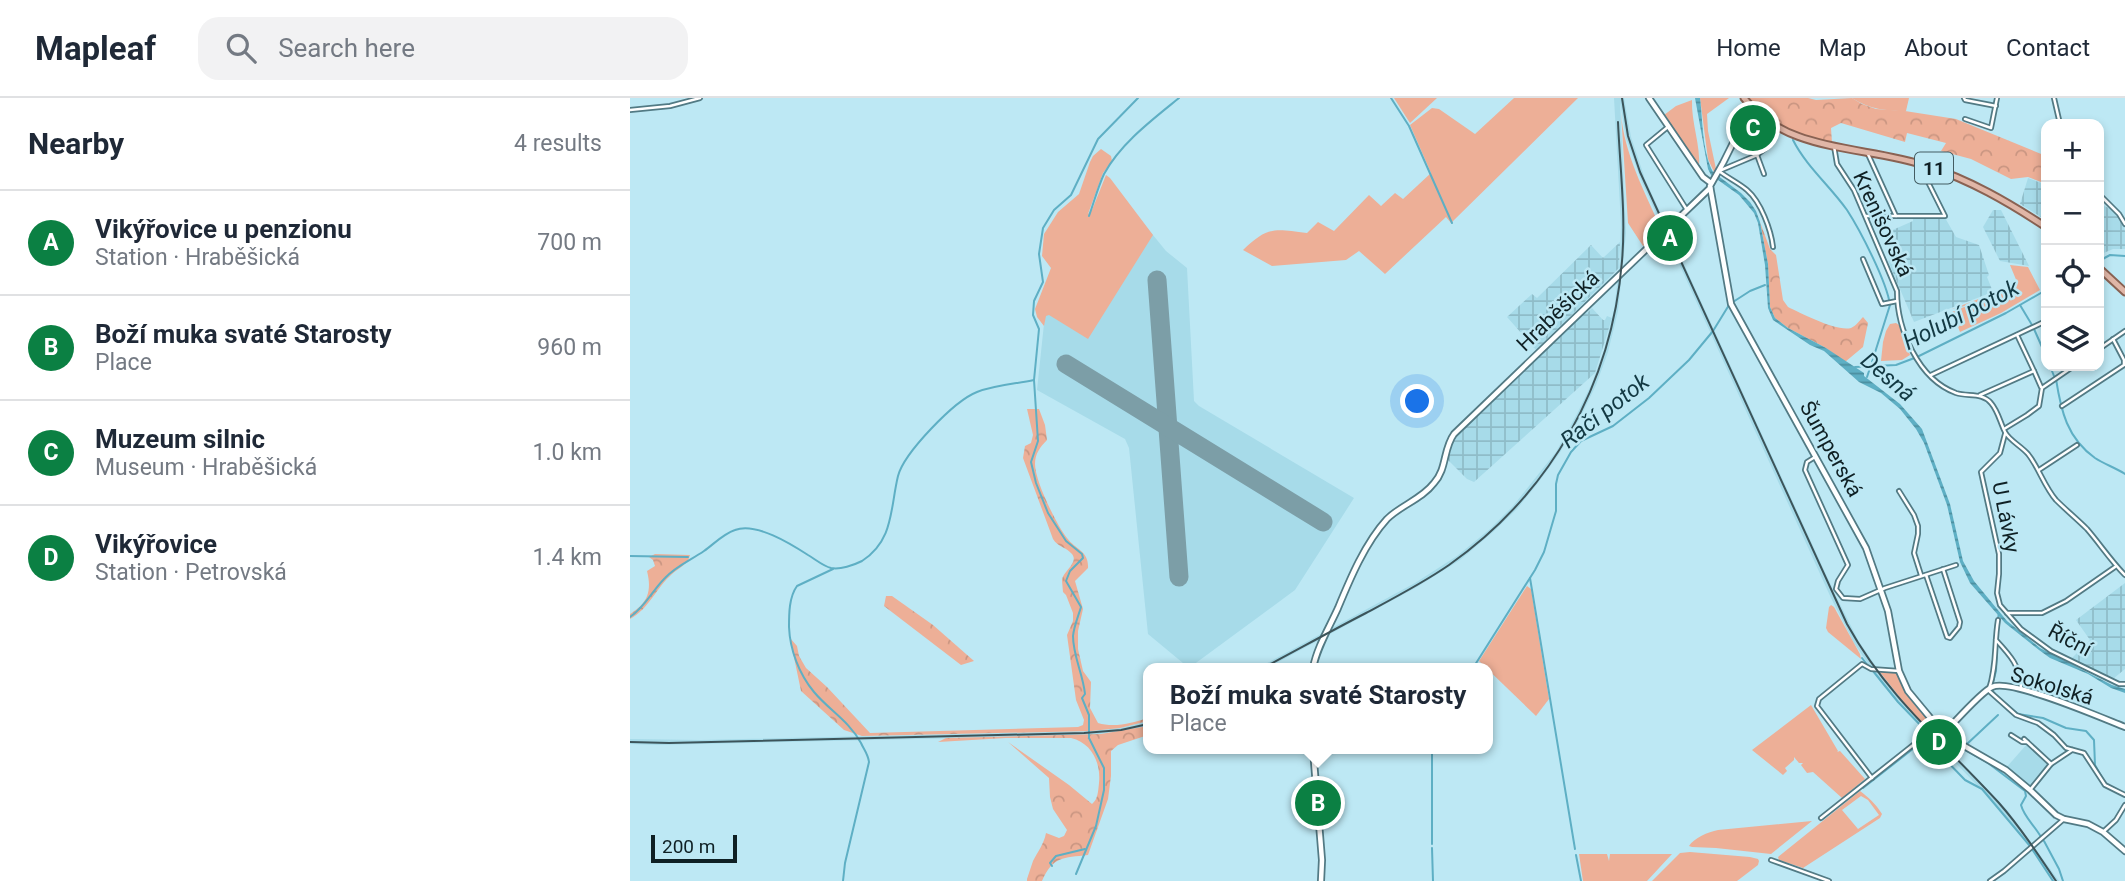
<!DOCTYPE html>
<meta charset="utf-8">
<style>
:root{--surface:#fff;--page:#f2f2f3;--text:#1f2937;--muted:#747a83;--line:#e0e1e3;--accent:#0b8043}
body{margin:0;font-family:Roboto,sans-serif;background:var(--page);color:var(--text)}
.controls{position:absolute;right:21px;top:21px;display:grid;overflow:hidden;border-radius:14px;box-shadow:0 4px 10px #0003}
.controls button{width:63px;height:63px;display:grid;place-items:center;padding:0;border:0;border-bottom:2px solid var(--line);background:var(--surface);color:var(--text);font:35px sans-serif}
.scale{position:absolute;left:21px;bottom:18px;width:86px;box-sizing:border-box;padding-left:7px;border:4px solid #0f2024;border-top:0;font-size:19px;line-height:24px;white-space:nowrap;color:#0f2024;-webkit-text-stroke:5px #bde8f4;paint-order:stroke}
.you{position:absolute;left:788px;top:304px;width:24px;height:24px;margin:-18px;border:5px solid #fff;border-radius:50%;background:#1a73e8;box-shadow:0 0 0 10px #1a73e833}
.badge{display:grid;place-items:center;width:46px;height:46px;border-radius:50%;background:var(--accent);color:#fff;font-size:23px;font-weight:700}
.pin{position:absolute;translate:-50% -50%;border:4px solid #fff;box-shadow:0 2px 7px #0006}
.popup{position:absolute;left:513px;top:565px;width:350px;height:91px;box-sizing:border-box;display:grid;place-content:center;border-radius:14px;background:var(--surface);filter:drop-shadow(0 2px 5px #0005);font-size:23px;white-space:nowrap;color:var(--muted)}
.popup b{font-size:26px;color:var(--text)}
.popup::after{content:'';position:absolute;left:50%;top:100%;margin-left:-14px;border:14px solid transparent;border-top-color:var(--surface)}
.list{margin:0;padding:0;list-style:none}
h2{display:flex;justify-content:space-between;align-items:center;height:91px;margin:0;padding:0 28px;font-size:30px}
h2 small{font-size:23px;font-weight:400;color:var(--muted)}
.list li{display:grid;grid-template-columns:46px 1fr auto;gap:21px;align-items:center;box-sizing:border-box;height:105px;padding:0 28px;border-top:2px solid var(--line)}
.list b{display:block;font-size:26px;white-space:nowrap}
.list p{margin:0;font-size:23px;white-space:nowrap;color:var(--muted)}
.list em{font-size:23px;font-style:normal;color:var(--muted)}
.icon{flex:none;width:38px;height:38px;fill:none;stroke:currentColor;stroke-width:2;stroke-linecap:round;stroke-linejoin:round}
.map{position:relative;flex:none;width:1495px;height:783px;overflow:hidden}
header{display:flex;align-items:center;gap:42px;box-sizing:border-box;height:98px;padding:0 35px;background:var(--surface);border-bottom:2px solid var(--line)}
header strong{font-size:33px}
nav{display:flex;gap:38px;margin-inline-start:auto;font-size:24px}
.search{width:490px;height:63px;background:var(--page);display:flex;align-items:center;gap:18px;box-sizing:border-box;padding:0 24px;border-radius:21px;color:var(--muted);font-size:26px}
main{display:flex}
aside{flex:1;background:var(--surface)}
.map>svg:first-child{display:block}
.built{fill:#a7dbe9}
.industrial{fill:url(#industrial-grid)}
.green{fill:#edaf97;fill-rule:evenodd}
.forest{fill:url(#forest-crowns)}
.water{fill:url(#water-rules)}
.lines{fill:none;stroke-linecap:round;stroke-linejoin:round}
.stream{stroke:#5eafc4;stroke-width:2}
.runway{stroke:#7c9ea7;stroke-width:19}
.street-casing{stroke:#527a84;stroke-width:6}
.secondary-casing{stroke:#527a84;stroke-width:8}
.primary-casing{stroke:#896253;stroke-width:9}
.street{stroke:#fff;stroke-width:2.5}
.secondary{stroke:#fff;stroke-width:4.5}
.primary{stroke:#e0b6a7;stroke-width:5}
.rail{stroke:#3c545a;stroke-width:2}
.labels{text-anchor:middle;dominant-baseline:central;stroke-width:5;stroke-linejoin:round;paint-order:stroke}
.shield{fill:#bde8f4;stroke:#435c62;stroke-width:2}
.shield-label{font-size:19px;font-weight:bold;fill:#0f2024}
.street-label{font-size:21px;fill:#0f2024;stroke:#bde8f4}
.water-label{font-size:23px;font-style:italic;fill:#133943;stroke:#bde8f4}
</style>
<header>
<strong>Mapleaf</strong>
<div class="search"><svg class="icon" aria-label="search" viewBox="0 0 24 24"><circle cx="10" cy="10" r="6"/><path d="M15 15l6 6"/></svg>Search here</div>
<nav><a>Home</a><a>Map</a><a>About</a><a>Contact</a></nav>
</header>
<main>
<aside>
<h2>Nearby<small>4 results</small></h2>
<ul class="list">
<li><span class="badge">A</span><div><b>Vikýřovice u penzionu</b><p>Station · Hraběšická</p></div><em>700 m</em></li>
<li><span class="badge">B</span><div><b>Boží muka svaté Starosty</b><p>Place</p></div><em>960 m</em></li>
<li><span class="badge">C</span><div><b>Muzeum silnic</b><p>Museum · Hraběšická</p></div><em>1.0 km</em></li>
<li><span class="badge">D</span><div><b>Vikýřovice</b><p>Station · Petrovská</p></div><em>1.4 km</em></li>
</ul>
</aside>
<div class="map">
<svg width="1495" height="783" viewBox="0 0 1495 783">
<defs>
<pattern id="industrial-grid" width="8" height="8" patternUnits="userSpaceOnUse" patternTransform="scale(1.75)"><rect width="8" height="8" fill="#a7dbe9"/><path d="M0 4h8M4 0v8" fill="none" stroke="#8fbcc8"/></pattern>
<pattern id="forest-crowns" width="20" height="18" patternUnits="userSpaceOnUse" patternTransform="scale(1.75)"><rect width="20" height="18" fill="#edaf97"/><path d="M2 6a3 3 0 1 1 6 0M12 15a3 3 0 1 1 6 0" fill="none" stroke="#ca9682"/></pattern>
<pattern id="water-rules" width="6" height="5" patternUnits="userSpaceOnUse" patternTransform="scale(1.75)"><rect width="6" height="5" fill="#5eafc4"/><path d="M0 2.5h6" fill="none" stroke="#4c8e9f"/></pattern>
</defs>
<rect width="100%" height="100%" fill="#bde8f4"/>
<!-- built -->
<g class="built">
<polygon points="984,0 994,0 1001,39 1015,81 1206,498 1228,542 1262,592 1378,713 1429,783 1423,783 1390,736 1366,707 1267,604 1251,585 1224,545 1201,500 1011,82 996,40 990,3 996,135 988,213 978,254 966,287 951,318 929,356 908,385 887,411 863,434 830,462 787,489 639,569 628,570 785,485 827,458 860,431 883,408 926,354 947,316 962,285 974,252 984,212 990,163 991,126"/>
<polygon points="479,83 536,153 557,170 564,303 569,308 724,400 665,492 559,570 518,536 499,350 495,341 407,292 416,207"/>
<polygon points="518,623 518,628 501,632 461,637 28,647 0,646 0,641 71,642 461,633 490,630"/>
<polygon points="1397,646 1418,666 1400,689 1375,671"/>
</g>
<!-- industrial -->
<g class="industrial">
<polygon points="1398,80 1416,87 1416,122 1390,106"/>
<polygon points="1469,106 1484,112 1493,126 1495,133 1495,151 1483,151 1469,157"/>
<polygon points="1363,112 1371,112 1399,168 1370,163 1353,129"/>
<polygon points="1314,118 1326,139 1349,147 1359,177 1357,179 1363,194 1284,224 1258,163 1268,158 1258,134 1283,123 1283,119"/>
<polygon points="990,144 989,170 906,252 877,219 902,196 907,200 961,147 973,160"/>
<polygon points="962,210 973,222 975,222 977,218 982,220 965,275 844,384 837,381 818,362 822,342 953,214 957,215"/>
<polygon points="1495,485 1495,571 1483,581 1441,561 1460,542 1446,522"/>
</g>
<!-- green -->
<g class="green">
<polygon points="764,0 807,0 780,25"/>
<path d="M884,0H948L821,125L816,119L755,176L729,153L716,162L642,168L613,152C638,128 644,131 677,135L688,124L704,133L739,97L751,108L765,95L773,101L801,75L780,27L802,10L809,11L845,36Z"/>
<polygon points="1070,0 1099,0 1077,16 1078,33 1086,71 1084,74 1078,61"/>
<path d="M1222,0H1279L1276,13C1256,13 1239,11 1222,0Z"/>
<path d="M1062,2C1061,24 1071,48 1069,70L1034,17L1046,8Z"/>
<path d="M991,15C994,56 1015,94 1031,131L1013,148L998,125Z"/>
<polygon points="471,51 481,58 482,63 473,75 458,116 462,112 476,77 480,80 523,137 458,241 419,217 416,218 414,228 407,219 405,211 421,170 412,158 414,136 428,114 449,96 460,64 463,58"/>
<polygon points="1380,167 1398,169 1410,192 1371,215 1330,234 1322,214 1339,207 1322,211 1386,187 1387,184"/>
<polygon points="1266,225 1269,227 1280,257 1272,262 1251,263 1253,244 1256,233 1260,226"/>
<polygon points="897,488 901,491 919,601 906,618 849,563"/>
<polygon points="1201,507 1204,509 1230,556 1231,561 1198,534 1196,530 1199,509"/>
<polygon points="1249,573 1267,575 1284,606 1303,628 1300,633 1283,616"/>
<polygon points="1181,607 1208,653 1207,654 1210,653 1235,681 1212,700 1183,674 1177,675 1171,667 1173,665 1169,665 1164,659 1164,662 1155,670 1157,673 1153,677 1122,652"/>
<path d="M1230,693C1238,699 1246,706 1252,716L1250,720L1173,770L1149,762L1148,759ZM1231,698L1238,702L1249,717L1228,731L1212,712Z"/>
<path d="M1182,723L1141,756L1086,750L1062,749L1059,748C1064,740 1078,734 1088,732Z"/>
<polygon points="1060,754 1120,759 1128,761 1129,763 1128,767 1107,783 1022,783 1050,755"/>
<polygon points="949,756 977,756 979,763 980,756 1042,756 1017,783 953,783"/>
</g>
<!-- forest -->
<g class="forest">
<path d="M1119,0H1178L1186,2L1222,0L1232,6L1246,11L1275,13L1326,21L1416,58V86L1398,79L1381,81L1341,61L1311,53L1316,45L1277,35L1275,44L1211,25L1201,30L1202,45C1171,40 1139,27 1119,0Z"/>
<path d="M1130,124L1140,151L1146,157L1153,202L1158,209C1171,215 1207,234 1221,230C1226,228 1229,223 1233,219L1238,225L1233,249L1215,264L1196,250L1158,230L1145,220L1140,209L1138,166Z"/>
<path d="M397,311H409L415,327L417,342C410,349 405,356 405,366C405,383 426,426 437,440C446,452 459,453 458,470L445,483L453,511L448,533V551L453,573L461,584L460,610L468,625C484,630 503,625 518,620V623L490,630L461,633L232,638L214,632L171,593L160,540L167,548L169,558L176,570L197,589L240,635L448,629L453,627L454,622L446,602L437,537L443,523V515L436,497L433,494C433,493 432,483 432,482C433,473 449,465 442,456C436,449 428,449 423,441L393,360L395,348L401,345L403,337Z"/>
<path d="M25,456L60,457C58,466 49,470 42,476C26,490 19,511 0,521V516C18,505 22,493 17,473L25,468L23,462L19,459Z"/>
<polygon points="256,498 262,498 303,527 344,563 331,567 254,508"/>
<path d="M518,628V637L488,647L481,653V678L478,701L458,757C433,760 423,758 412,783H397V781C399,775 401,769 403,763C408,753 414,746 416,735L429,740L434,738L437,732L423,711L420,699L419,680L378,644L439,687L462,706C468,701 468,694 469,685C471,665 462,645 441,640H376L308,644L316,640L471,636Z"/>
</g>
<!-- water -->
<path class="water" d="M1065,0H1070C1073,24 1072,53 1083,74L1111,95L1120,104L1126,113L1130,124L1138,166L1140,209L1145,220L1158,230L1196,250L1234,275V278L1270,306L1292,331L1320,406L1333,463L1344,483L1377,523L1410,550L1482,587L1495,591V595L1481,590L1458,576L1420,560L1409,552L1375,525L1340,485L1330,464L1317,407L1294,345L1286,331L1270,311L1251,295L1229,284L1194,253L1180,247L1143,222L1138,210L1135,167L1128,125L1124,115L1109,97L1081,77L1078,71Z"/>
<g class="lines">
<!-- stream -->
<g class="stream">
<polyline points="761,0 779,28 822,125"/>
<path d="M1163,42C1176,68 1200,88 1217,112C1230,132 1257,184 1260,207L1242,264"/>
<path d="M459,118C464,104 468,89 474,76C491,45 522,22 549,0"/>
<polyline points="1469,163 1480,157 1495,158"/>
<polyline points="1103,204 1120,193 1135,187"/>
<polyline points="1390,207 1402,227"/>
<polyline points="1404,231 1416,258"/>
<polyline points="1420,268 1424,278"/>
<polyline points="1225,269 1266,267 1287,259 1376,215 1416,192"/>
<polyline points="1237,279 1240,270"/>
<path d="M1426,281C1431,313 1437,340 1465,360C1474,366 1486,370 1495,376"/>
<polyline points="0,458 58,459"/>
<path d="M203,471L167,488C159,499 159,516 159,529C160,552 169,576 184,594C199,612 219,623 231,645C234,652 238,656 239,664L215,765L213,783"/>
<polyline points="900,480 945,751"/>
<path d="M0,519C15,509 22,493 35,480C46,468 61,462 74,453C84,446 93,436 105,432C126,424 161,446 178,457C185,461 193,468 201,470C210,472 224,467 232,463C264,442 260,411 268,378C274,355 324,303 347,294C365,287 385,286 404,282"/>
<polyline points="1364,543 1369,515"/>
<polyline points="1367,552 1366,573 1362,588 1362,592 1366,597 1388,616 1413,620 1436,630 1456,633 1464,642 1465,667 1475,685 1485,691"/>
<polyline points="1232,560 1239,569"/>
<polyline points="843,570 905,472 914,454 926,413 926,386 928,377 941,354 951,343 983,328 1019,300 1059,262 1083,233 1099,207"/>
<polyline points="1243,573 1268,604 1297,634"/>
<polyline points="1299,637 1307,653 1335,682 1352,691 1400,748"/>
<polyline points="1337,646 1368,617"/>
<polyline points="1286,647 1299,637"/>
<polyline points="802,651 802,746"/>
<path d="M1335,652L1358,665L1395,693L1396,698L1391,707C1394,719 1405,728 1411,739"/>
<polyline points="1233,690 1284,650"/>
<polyline points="1414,743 1429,771 1433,783"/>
<polyline points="802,750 803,783"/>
<polyline points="1402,751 1423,783"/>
<polyline points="946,757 951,783"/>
<polyline points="422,768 420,765 426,758 455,751"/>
<path d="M446,776L466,728L474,692V670L459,640V617L452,600L455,596C453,576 443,558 443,538C444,528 448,519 451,509L436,483L440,473L453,460L452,456L436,443L418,415L406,385L401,364L408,343L404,282L409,231L403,217L404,203L413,184L409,156L413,130L424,112L441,97L468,41L508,0"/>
</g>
<!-- runway -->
<g class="runway">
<polyline points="527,182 549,479"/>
<polyline points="436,266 693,424"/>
</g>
<!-- street casing -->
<g class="street-casing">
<g id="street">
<polyline points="1334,0 1335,2 1366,8"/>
<polyline points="1424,0 1430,26"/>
<polyline points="0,12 40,8 70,0"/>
<polyline points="1335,21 1361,30 1367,0"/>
<polyline points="1039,28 1016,47 1057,112"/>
<path d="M1204,48L1207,66L1224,92L1267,193C1267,231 1288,281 1326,295C1338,299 1352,294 1361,305C1368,313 1370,324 1375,334C1379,342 1391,348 1398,356C1409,370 1414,388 1426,402C1436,412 1447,421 1457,431C1470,446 1481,463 1495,477"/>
<polyline points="1237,54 1266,118"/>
<polyline points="1127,57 1136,50"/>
<path d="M1089,73C1098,80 1109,85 1117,92C1131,104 1141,132 1143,149"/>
<polyline points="1089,73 1127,57 1134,76"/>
<polyline points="1469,96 1489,116 1495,126"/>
<polyline points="1236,118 1315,118 1289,66"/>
<polyline points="1233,161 1252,206 1267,203"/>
<polyline points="1469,175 1471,185 1469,188"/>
<polyline points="1469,242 1473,248"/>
<polyline points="1469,251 1495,233"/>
<polyline points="1404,273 1411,289"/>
<polyline points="1301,277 1416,223"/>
<polyline points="1350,297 1404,273 1387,237"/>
<polyline points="1432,308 1494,267 1494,262 1483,241"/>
<polyline points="1374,331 1397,317 1409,308 1412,290 1444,268"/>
<polyline points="1375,336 1370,355 1351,374 1369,456 1369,476 1367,495 1370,507 1391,531 1421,553 1489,586 1495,586"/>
<polyline points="1185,359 1177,364 1175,372 1218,467 1208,483 1206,491 1213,500 1230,501 1255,490 1326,467"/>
<polyline points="1409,372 1447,347"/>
<polyline points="1269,393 1284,417 1288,428 1288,436 1284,455 1291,477"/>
<polyline points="1296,477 1317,539 1320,540 1329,529 1330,524 1313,471"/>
<polyline points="1377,515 1412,515 1436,503 1485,469"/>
<path d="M1366,542C1380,557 1391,569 1391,590"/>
<path d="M1359,591C1367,568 1364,546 1368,522"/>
<polyline points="1358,592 1386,617 1408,625 1424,637 1436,650 1454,655 1475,687 1495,697"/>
<polyline points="1381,637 1392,644 1397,644"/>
<polyline points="1394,641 1421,666 1400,692"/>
<polyline points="1421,666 1442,652"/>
<polyline points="1242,680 1187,608 1189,601 1232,566 1241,571 1269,573"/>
<polyline points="1191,720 1307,628"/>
<polyline points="1473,734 1486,722 1495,707"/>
<polyline points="1141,762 1199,783"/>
<polyline points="1360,783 1374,773 1434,721"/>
</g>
</g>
<!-- secondary casing -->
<g class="secondary-casing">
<g id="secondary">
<polyline points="1019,0 1073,79 1081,85"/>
<polyline points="1123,10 1114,23 1093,65 1080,88 1101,206 1236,450 1258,513 1269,573 1278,593 1307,628 1329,645 1376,672 1400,692 1426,717 1434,721 1458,726 1473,734 1495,753"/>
<polyline points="1115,24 1126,14"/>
<path d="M683,570C687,549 699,530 708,510C720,481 735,445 757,421C771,407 792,401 804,385C817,371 813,351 824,336L1080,90"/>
<path d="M1315,634C1325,624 1351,594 1362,589C1380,580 1472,620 1495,629"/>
<polyline points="683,651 692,762 691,783"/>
</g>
</g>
<!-- primary casing -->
<g class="primary-casing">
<g id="primary">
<path d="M1114,0C1157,56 1235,47 1297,68C1340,82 1378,104 1416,129"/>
<polyline points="1469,170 1495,194"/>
</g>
</g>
<!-- street -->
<use href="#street" class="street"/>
<!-- secondary -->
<use href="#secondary" class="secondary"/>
<!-- primary -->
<use href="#primary" class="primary"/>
<!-- rail -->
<g class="rail">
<path d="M992,0L998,38L1010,74L1217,526C1258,600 1313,644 1369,705C1390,729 1408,756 1426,783"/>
<path d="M633,570C667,552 701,533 736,515C764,500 793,485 819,467C921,395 982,286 992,163C996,117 990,70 988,24"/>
<polyline points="0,644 39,645 454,635 491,632 518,626"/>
</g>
</g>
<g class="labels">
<!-- shield labels -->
<rect class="shield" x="1285" y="54.5" width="38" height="31" rx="5"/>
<g class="shield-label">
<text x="1304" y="70">11</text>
</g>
<!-- street labels -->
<g class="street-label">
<text transform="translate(1253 126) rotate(65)">Krenišovská</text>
<text transform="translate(928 213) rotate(-44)">Hraběšická</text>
<text transform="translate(1201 351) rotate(61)">Šumperská</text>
<text transform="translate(1376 419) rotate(79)">U Lávky</text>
<text transform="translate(1440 542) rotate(28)">Říční</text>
<text transform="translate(1422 588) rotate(17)">Sokolská</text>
</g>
<!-- water labels -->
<g class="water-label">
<text transform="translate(1331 217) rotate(-27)">Holubí potok</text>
<text transform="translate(1258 279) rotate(40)">Desná</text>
<text transform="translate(975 313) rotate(-38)">Račí potok</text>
</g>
</g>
</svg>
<div class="controls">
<button>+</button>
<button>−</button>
<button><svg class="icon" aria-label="locate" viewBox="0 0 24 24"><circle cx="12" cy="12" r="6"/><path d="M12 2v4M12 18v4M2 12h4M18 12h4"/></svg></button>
<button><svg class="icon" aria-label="layers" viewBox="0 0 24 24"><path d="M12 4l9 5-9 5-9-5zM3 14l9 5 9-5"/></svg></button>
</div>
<div class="scale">200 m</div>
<div class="you"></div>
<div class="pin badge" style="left:1040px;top:140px">A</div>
<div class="pin badge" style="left:688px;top:705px">B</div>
<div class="popup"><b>Boží muka svaté Starosty</b>Place</div>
<div class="pin badge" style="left:1123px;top:30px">C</div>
<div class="pin badge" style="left:1309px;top:644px">D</div>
</div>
</main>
